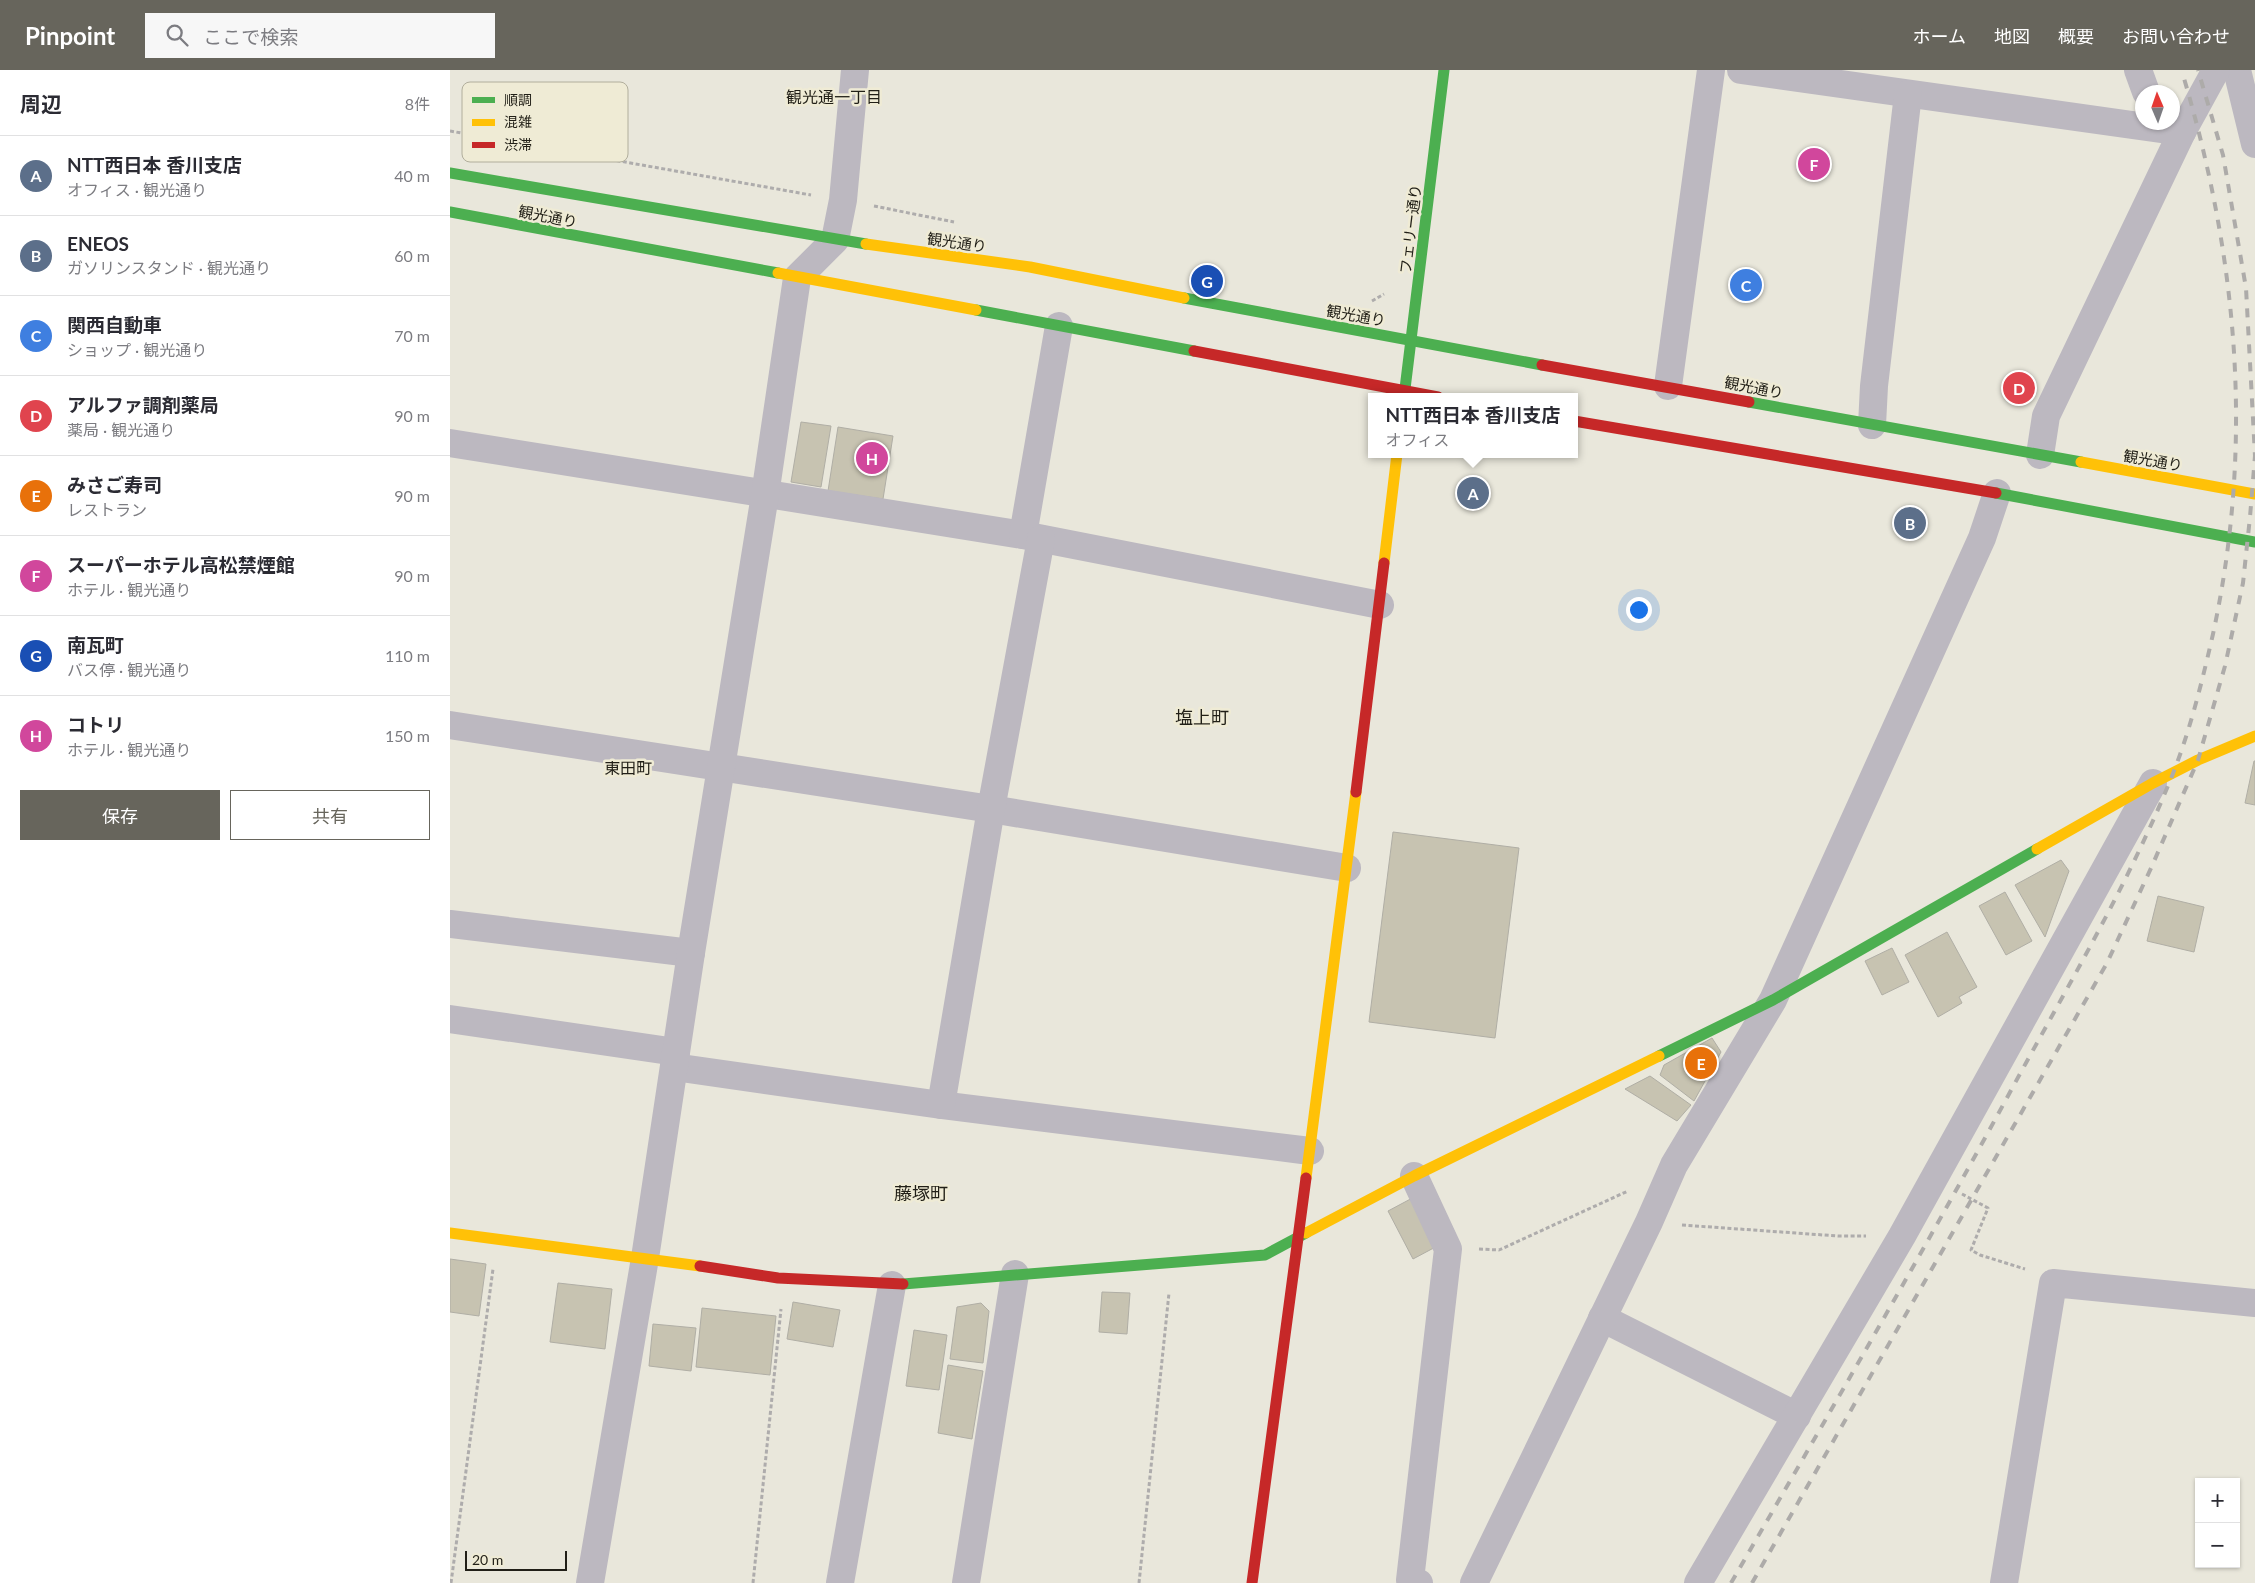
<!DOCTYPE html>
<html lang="ja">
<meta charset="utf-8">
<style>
:root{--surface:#fff;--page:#f7f7f7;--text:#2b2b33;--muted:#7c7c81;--line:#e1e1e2;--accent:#67655c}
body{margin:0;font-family:Lato,"Noto Sans JP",sans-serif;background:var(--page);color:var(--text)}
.controls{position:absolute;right:15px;bottom:15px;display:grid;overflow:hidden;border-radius:0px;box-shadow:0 1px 4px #0004}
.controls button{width:45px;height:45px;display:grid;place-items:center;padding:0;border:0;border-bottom:1px solid var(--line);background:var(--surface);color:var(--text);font:25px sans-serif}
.compass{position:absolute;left:1685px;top:15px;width:45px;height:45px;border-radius:50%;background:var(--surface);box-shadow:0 1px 4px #0004;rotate:358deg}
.scale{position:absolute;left:15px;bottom:12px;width:102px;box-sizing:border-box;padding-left:5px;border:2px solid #211f17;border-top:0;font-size:14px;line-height:18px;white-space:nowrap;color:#211f17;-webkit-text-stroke:4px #efebd5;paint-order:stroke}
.you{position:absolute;left:1188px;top:539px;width:18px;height:18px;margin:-12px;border:4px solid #fff;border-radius:50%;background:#1a73e8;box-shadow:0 0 0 8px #1a73e833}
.badge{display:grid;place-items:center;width:32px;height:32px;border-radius:50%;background:var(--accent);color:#fff;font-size:16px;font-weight:700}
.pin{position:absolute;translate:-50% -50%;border:2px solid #fff;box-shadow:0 1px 5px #0006}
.popup{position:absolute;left:918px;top:323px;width:210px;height:65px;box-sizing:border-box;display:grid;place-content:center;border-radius:0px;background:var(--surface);filter:drop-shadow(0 1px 4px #0005);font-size:16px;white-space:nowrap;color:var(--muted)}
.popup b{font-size:19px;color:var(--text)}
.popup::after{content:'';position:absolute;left:50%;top:100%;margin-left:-10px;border:10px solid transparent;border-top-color:var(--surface)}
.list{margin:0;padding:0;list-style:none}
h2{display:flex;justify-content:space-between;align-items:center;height:65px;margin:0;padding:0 20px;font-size:21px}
h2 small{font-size:16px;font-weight:400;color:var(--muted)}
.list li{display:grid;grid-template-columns:32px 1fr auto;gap:15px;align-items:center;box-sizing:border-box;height:80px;padding:0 20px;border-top:1px solid var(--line)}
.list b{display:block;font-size:19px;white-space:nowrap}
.list p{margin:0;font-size:16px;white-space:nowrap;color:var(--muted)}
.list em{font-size:16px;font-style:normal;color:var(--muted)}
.actions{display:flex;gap:10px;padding:15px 20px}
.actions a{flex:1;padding:11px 0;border:1px solid var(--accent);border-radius:0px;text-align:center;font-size:18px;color:var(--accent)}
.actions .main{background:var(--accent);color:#fff}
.icon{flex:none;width:28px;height:28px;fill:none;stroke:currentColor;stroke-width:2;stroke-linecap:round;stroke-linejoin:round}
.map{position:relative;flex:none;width:1805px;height:1513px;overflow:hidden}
header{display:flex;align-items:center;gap:30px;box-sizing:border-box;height:70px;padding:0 25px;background:var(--accent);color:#fff}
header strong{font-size:24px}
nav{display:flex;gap:28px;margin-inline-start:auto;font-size:18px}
.search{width:350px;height:45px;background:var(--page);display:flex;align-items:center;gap:12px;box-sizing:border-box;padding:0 18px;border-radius:0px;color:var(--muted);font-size:19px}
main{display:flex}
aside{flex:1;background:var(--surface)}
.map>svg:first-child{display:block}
.building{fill:#c7c3b1;stroke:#b0aea5}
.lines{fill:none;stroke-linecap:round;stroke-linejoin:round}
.path{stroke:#aeacac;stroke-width:3;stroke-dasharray:4 2.5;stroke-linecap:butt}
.street{stroke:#bcb8c0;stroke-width:28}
.fast{stroke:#4caf50;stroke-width:11}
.slow{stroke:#ffc107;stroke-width:11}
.jam{stroke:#c62828;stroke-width:11}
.rail{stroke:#adaba9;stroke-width:4;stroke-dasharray:9 9;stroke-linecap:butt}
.labels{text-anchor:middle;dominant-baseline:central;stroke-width:5;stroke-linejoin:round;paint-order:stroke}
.street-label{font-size:15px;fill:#211f17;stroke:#efebd5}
.neighbourhood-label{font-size:16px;fill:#211f17;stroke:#efebd5}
.quarter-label{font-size:18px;fill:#211f17;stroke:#efebd5}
.key{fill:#efebd5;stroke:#b1ae9c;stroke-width:1}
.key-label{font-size:14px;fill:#211f17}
</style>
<header>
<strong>Pinpoint</strong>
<div class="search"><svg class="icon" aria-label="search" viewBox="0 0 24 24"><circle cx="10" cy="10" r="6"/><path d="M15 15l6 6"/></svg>ここで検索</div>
<nav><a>ホーム</a><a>地図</a><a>概要</a><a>お問い合わせ</a></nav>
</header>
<main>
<aside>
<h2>周辺<small>8件</small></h2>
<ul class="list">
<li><span class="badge" style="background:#5c6f8a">A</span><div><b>NTT西日本 香川支店</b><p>オフィス · 観光通り</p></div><em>40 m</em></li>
<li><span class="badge" style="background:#5c6f8a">B</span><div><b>ENEOS</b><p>ガソリンスタンド · 観光通り</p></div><em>60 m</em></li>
<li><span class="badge" style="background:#3f7fe0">C</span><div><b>関西自動車</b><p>ショップ · 観光通り</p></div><em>70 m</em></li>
<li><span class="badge" style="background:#e0444e">D</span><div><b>アルファ調剤薬局</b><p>薬局 · 観光通り</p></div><em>90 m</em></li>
<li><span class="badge" style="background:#e8710a">E</span><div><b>みさご寿司</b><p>レストラン</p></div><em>90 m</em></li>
<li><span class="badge" style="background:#d1479c">F</span><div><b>スーパーホテル高松禁煙館</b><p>ホテル · 観光通り</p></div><em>90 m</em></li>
<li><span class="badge" style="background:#1a4fb4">G</span><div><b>南瓦町</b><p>バス停 · 観光通り</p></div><em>110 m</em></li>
<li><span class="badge" style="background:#d1479c">H</span><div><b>コトリ</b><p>ホテル · 観光通り</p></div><em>150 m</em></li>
</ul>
<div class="actions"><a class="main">保存</a><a>共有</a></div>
</aside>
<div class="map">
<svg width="1805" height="1513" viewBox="0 0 1805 1513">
<rect width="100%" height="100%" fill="#e9e7db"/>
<!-- building -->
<g class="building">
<polygon points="351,352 381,356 371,417 341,412"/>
<polygon points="388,357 443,366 433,429 378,421"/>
<polygon points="1804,691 1805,691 1805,735 1795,733"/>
<polygon points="943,762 1069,778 1045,968 919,952"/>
<polygon points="1611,790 1619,801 1595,867 1565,815"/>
<polygon points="1555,822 1582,871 1556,885 1529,836"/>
<polygon points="1708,826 1754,837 1744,882 1697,871"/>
<polygon points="1497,862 1527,917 1509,927 1512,933 1488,947 1455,885"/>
<polygon points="1442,878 1459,912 1432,925 1415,891"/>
<polygon points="1262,968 1271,982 1244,1031 1210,1005 1214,995"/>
<polygon points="1200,1006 1241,1035 1227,1051 1175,1019"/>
<polygon points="968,1125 993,1173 963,1189 938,1141"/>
<polygon points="0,1189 36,1194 29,1246 0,1242"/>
<polygon points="108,1213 162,1219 155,1279 100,1272"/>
<polygon points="652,1222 680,1223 677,1264 649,1262"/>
<polygon points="343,1232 390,1240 383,1277 337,1269"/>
<polygon points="531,1233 539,1241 533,1293 500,1289 507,1237"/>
<polygon points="252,1238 326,1246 320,1305 246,1297"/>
<polygon points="203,1254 246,1258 241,1301 199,1296"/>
<polygon points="464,1260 497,1265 489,1320 456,1316"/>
<polygon points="498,1295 533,1301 522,1369 488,1363"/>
</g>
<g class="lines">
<!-- path -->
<g class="path">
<polyline points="0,61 361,125"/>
<polyline points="424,136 504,152"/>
<polyline points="922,231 934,224"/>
<polyline points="1512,1124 1538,1138 1521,1180 1530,1185 1575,1199"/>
<polyline points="1232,1155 1388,1166 1416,1166"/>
<polyline points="1029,1179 1049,1180 1178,1121"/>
<polyline points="1,1513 43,1199"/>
<polyline points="303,1513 331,1239"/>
<polyline points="689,1513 719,1223"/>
</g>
<!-- street -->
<g class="street">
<polyline points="1291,0 1732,62"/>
<polyline points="1688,0 1696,22"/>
<polyline points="1787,0 1805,74"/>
<polyline points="1218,316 1261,0"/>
<polyline points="1422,355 1424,316 1458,24"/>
<polyline points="0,373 573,465 930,535"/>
<polyline points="1590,385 1596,346 1732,62 1766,0"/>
<polyline points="573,465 609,256"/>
<polyline points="0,655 541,739 897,798"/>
<polyline points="0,854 241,883"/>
<polyline points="0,949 226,982"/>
<polyline points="224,997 491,1035 860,1081"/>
<polyline points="491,1035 541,739 591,469"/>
<polyline points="964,1106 998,1179 960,1510 969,1513"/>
<polyline points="1152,1248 1347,1346"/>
<polyline points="140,1513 195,1188 241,883 315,425 347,208 385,170 393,130 405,0"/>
<polyline points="390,1513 442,1215"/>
<polyline points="516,1513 565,1204"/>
<polyline points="1024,1513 1199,1152 1224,1095 1323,930 1532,468 1547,423"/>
<polyline points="1248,1513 1452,1166 1703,713"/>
<polyline points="1554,1513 1603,1213 1805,1233"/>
</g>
<!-- fast -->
<g class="fast">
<polyline points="0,103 416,174"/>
<polyline points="0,142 328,203"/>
<polyline points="734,228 1092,295"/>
<polyline points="526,240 744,281"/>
<polyline points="954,327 994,0"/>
<polyline points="1299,332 1631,392"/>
<polyline points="1546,423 1805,472"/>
<polyline points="1209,986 1323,930 1587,779"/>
<polyline points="453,1214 815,1185 856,1163"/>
</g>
<!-- slow -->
<g class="slow">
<polyline points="416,174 580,197 734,228"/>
<polyline points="328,203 526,240"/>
<polyline points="1631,392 1805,424"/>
<polyline points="934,493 947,384"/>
<polyline points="1587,779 1703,713 1748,690 1805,666"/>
<polyline points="856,1108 906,722"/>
<polyline points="0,1163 250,1196"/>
<polyline points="856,1163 964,1106 1209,986"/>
</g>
<!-- jam -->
<g class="jam">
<polyline points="744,281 988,327"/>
<polyline points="1092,295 1299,332"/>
<polyline points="1124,351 1546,423"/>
<polyline points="906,722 934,493"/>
<polyline points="250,1196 328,1208 453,1214"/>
<polyline points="802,1513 856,1108"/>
</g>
<!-- rail -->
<g class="rail">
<path d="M1281,1513C1377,1347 1474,1181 1565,1013C1620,912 1679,813 1722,706C1740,661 1752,612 1763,564C1804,374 1788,190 1733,5"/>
<polyline points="1302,1513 1657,893 1702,796 1748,690 1775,596 1793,513 1800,447 1805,386 1796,218 1773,85 1748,0"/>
</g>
</g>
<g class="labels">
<!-- street labels -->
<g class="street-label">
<text transform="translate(98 146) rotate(11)">観光通り</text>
<text transform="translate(960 159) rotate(-83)">フェリー通り</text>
<text transform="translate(507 172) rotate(8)">観光通り</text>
<text transform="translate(906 245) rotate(10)">観光通り</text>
<text transform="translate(1304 317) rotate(11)">観光通り</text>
<text transform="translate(1703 390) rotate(10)">観光通り</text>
</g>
<!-- neighbourhood labels -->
<g class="neighbourhood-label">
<text x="384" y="26">観光通一丁目</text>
<text x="178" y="697">東田町</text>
</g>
<!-- quarter labels -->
<g class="quarter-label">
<text x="752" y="647">塩上町</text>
<text x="471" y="1123">藤塚町</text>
</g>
</g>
<!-- legend -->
<rect x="12" y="12" width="166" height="80" rx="8" class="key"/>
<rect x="22" y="27" width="23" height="6" fill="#4caf50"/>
<rect x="22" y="49" width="23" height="7" fill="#ffc107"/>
<rect x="22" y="72" width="23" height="6" fill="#c62828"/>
<g class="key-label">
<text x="54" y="35">順調</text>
<text x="54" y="57">混雑</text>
<text x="54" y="80">渋滞</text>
</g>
</svg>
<div class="controls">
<button>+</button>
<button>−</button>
</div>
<svg class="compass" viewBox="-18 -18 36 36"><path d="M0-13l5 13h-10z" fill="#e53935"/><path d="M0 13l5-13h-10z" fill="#7c7c81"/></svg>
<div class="scale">20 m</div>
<div class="you"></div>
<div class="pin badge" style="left:1023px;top:423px;background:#5c6f8a">A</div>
<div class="popup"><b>NTT西日本 香川支店</b>オフィス</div>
<div class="pin badge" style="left:1460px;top:453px;background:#5c6f8a">B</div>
<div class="pin badge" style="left:1296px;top:215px;background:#3f7fe0">C</div>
<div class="pin badge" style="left:1569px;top:318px;background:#e0444e">D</div>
<div class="pin badge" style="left:1251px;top:993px;background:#e8710a">E</div>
<div class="pin badge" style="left:1364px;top:94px;background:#d1479c">F</div>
<div class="pin badge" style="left:757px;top:211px;background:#1a4fb4">G</div>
<div class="pin badge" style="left:422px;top:388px;background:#d1479c">H</div>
</div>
</main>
